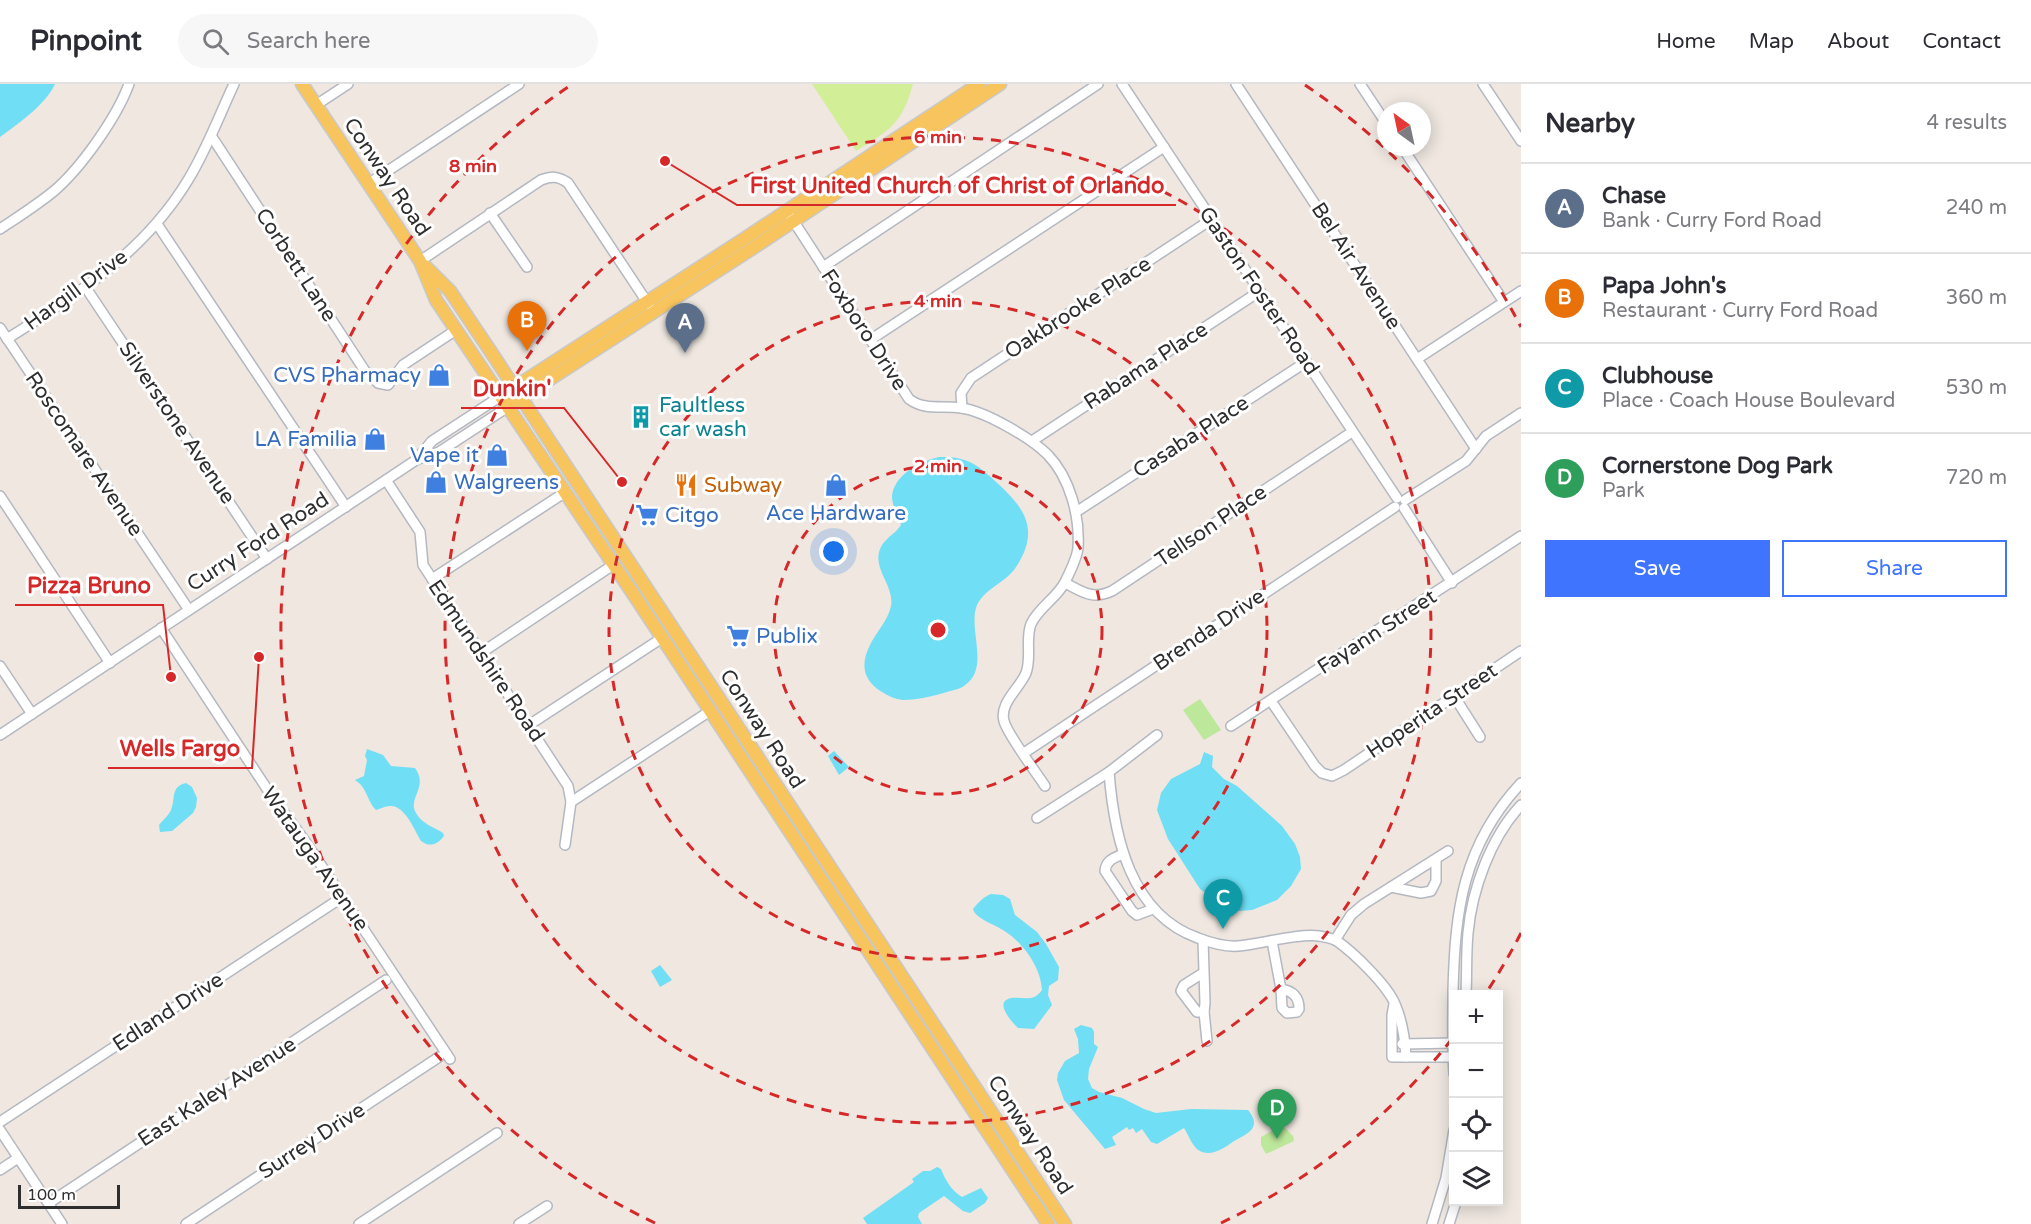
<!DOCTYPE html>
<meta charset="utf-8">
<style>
:root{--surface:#fff;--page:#f7f7f7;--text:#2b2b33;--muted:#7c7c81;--line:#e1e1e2;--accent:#3e74ff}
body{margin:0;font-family:"Varela Round",sans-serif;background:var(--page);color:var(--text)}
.controls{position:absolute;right:18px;bottom:18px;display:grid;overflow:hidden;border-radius:0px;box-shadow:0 3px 15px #0003}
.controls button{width:54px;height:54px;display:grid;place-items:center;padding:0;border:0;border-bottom:2px solid var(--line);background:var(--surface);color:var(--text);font:30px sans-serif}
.compass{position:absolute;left:1377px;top:18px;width:54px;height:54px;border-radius:50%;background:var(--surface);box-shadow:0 3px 15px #0003;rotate:327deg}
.scale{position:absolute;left:18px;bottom:15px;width:102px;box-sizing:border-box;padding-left:6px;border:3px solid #2e2e2e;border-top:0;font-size:16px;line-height:21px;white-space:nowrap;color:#2e2e2e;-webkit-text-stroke:4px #fff;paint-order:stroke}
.you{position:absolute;left:834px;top:468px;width:21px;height:21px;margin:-15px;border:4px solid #fff;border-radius:50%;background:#1a73e8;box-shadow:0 0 0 9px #1a73e833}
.badge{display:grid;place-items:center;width:39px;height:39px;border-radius:50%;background:var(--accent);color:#fff;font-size:20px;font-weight:700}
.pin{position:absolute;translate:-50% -50px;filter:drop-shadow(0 2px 3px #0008)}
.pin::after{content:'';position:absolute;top:32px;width:21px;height:18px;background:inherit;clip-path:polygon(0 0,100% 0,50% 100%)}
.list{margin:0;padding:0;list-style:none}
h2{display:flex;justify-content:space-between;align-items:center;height:78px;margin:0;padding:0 24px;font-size:26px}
h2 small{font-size:20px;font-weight:400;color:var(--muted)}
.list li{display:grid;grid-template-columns:39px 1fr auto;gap:18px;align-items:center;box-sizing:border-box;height:90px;padding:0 24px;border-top:2px solid var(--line)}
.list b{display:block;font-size:22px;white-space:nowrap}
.list p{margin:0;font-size:20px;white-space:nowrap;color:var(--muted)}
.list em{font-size:20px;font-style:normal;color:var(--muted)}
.actions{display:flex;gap:12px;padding:18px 24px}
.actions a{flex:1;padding:14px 0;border:2px solid var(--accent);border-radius:0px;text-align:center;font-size:21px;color:var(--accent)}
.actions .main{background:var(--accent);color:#fff}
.icon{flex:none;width:33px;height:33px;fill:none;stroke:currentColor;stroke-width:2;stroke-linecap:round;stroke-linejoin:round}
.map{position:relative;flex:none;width:1521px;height:1140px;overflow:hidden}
header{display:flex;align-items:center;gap:36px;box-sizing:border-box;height:84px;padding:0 30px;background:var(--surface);border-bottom:2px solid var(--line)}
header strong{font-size:28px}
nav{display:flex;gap:33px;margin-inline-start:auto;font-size:21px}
.search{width:420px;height:54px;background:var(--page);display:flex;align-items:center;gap:15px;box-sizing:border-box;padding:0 21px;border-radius:33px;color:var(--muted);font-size:22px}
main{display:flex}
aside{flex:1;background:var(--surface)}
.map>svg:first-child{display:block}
.green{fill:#bde89b}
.pitch{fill:#d2ef97}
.water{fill:#70def4}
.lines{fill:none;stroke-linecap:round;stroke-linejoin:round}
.minor-casing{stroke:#b4b8c1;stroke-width:12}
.major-casing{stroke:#c9c9c9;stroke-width:15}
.minor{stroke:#fff;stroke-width:9}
.major{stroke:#f7c45e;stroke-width:12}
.ring{fill:none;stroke:#d62828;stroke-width:3;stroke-dasharray:10 8}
.labels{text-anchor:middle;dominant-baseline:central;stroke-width:6;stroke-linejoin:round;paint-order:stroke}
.street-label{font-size:21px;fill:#2e2e2e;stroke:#fff}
.shop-label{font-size:21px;fill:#366cbe;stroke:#fff;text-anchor:end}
.culture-label{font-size:21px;fill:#0d838f;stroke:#fff;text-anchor:start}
.food-label{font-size:21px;fill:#c56008;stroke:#fff;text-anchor:start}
.centre{fill:#d62828;stroke:#fff;stroke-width:3}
.ring-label{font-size:18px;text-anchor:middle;font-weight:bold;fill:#d62828;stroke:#fff;stroke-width:6;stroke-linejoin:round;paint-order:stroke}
.leader{fill:none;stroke:#d62828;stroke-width:2}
.callout-dot{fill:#d62828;stroke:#fff;stroke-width:2}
.callout-label{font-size:22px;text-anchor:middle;font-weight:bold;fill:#d62828;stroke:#fff;stroke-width:6;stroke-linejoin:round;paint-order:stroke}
</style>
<header>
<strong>Pinpoint</strong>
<div class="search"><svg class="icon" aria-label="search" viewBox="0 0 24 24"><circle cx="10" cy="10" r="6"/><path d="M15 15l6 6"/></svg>Search here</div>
<nav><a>Home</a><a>Map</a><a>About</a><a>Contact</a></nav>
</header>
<main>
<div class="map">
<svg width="1521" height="1140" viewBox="0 0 1521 1140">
<rect width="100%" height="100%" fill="#efe7e0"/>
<!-- green -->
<g class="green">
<polygon points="1200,615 1221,646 1204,656 1183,626"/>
<polygon points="1282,1041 1293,1052 1294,1057 1266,1070 1261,1061 1261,1053"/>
</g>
<!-- pitch -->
<path class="pitch" d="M812,0H913C902,40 890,46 856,67Z"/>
<!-- water -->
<g class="water">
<path d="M0,0H55C46,20 18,40 0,53Z"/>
<path d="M939,373C946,373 954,373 961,375C975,378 985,388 995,397C1024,423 1041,445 1016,483C1006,499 981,506 976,524C969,548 990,585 964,602C960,605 953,606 947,608C933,612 918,616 903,616C895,615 888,612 882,608C863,596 860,581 870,561C876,548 888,537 891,522C895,500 869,483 882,461C887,453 896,449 901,441C899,431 893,425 892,414C892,392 920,377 939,373Z"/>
<path d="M367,665L383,671L391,682L415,684C429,703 407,714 416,729C422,740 434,743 443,749L444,752C438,760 430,764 421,757C415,747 405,721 390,722C385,722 380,725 376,726C367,717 367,703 355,696L364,692L367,676L365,672Z"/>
<polygon points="834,667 849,683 839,691 828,672"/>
<polygon points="1204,668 1213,672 1212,683 1224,695 1237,702 1282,742 1295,760 1300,773 1301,785 1291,802 1277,816 1252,826 1239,827 1218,818 1200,805 1168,755 1157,726 1161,709 1171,695 1200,680"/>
<path d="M186,699L192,703L197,714L196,723L193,729L172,747L160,748L159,741C162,737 169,731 171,726C176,714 170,703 186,699Z"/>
<path d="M991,810L1003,811L1010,815L1015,831L1037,848L1046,860L1059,883L1058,896L1049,902L1048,911L1052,921L1034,945L1018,944C1012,938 993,918 1011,914C1017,913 1024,915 1030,914C1035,914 1039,910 1042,906C1041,884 1024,860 1006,848C997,841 975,835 973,825C978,819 983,813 991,810Z"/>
<polygon points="660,881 672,896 660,903 651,887"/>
<path d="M1081,941L1092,944L1094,948V960L1098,963L1089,985L1088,995L1092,1004L1099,1008L1122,1014L1144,1025L1156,1029L1191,1025L1248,1026C1263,1044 1247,1050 1234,1057C1224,1064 1212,1073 1200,1067C1193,1064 1188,1050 1184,1044L1157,1060L1151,1058L1142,1045L1136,1049L1133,1044L1129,1046L1127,1043L1112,1053L1116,1061L1105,1065L1064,1016L1057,996L1058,989L1065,977L1079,969L1078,955L1074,945Z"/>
<path d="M937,1083L941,1085C945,1096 952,1107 962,1113L981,1104L988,1114L985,1119L970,1129L963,1127L944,1112L919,1129L918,1133L922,1140H867L863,1134L914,1098L912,1095L923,1087H930Z"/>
</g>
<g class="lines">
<!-- minor casing -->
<g class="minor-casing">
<g id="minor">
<polyline points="1122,0 1397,414"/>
<polyline points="1236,0 1476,365"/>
<polyline points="1360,0 1386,39"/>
<polyline points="1483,0 1521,57"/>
<polyline points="316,21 348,0"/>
<polyline points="212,53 365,287 378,299 388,301 403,281 456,246"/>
<polyline points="1402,63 1504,218"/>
<polyline points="368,100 519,0"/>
<path d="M787,127L909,315C925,327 942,321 961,324C985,327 1031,354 1048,371C1070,394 1080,432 1078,464C1077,474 1070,488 1065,498C1057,514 1039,523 1031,540C1025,555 1032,573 1026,589C1020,604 999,619 1004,637C1007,650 1036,688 1045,702"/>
<polyline points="490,129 527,183"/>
<polyline points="157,140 346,423"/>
<path d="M0,145C18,133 37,121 54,107C81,84 117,33 129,0"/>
<path d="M420,177L541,96C552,92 558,92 568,99L649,221"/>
<polyline points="823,183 1098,0"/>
<polyline points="86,204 267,475"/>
<polyline points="0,244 189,526"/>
<path d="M7,255C77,210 144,169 188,96C207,65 219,32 234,0"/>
<polyline points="870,256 1164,63"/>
<polyline points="1417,275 1521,207"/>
<polyline points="962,324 961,309 971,294 1212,135"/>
<polyline points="1032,357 1260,207"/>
<polyline points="418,375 439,368 508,323"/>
<polyline points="386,396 420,448 423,481 568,702 571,718 565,761"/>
<polyline points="0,412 110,579"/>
<polyline points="1405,416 1466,377 1486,352 1521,329"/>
<polyline points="1404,424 1452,499"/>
<polyline points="1076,428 1306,278"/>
<polyline points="432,495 564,409"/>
<path d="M1065,499C1083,508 1092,516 1112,507L1352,348"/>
<polyline points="161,544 271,711 305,757 450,975"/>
<polyline points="481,569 613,481"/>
<polyline points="0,582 32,630"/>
<polyline points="1454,612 1480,653"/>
<polyline points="1271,617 1315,682 1322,689 1332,692 1344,686 1521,567"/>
<polyline points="529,641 662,554"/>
<polyline points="1231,642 1521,452"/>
<polyline points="0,651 386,396 416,376 432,357 501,312"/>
<path d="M1157,651L1109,688C1114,752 1130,830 1198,854C1211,859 1224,863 1238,862C1261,860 1298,849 1319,852C1325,853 1332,854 1337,857C1354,869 1387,901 1395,920C1402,936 1405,955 1406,973"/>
<polyline points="1024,669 1395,423"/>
<polyline points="571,718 710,627"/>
<polyline points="1037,734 1109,688"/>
<path d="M1123,770C1114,774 1106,776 1105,787L1132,827L1137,831L1153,825"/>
<polyline points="1391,803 1421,809 1431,807 1436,797 1436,775"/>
<polyline points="1203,856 1205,919 1204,928 1197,928 1181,907 1184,901 1203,889"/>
<polyline points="1335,856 1351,831 1364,820 1448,767"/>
<path d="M1272,857L1281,905L1282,924L1287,929L1297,928L1299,925C1299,913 1293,907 1281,905"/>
<path d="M1466,910C1467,890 1466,870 1468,849C1472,805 1491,753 1521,721"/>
<polyline points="1394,920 1392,931 1392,973 1454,973"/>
<polyline points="1204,928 1207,957"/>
<polyline points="1402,960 1454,959"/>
<path d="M1454,990C1452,962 1453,935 1453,907C1455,826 1463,761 1521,699"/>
<polyline points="0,1038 335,818"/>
<polyline points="0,1046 62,1140"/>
<polyline points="0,1086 18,1074"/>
<polyline points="49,1119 386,896"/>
<polyline points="186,1140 439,973"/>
<polyline points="359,1140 497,1049"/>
<polyline points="519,1140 547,1122"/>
<polyline points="1432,1140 1446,1094 1454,1046"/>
<polyline points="1449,1140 1456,1118"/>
</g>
</g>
<!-- major casing -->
<g class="major-casing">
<g id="major">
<polyline points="302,0 420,177 436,216 636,514 1048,1140"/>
<polyline points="425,182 450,207 491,268 1065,1140"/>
<polyline points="509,307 744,155 979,0"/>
<polyline points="516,317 753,164 1000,0"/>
</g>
</g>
<!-- minor -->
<use href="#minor" class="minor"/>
<!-- major -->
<use href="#major" class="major"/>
</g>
<!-- distance rings -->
<g class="ring">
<circle cx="938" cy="546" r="164"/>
<circle cx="938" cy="546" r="329"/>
<circle cx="938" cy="546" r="493"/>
<path d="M1521 849A657 657 0 0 1 1486 909M1452 955A657 657 0 0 1 1221 1139M655 1139A657 657 0 0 1 571 1M1305 1A657 657 0 0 1 1521 243"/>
</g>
<!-- icons -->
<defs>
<g id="shop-bare" transform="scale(1.8)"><path d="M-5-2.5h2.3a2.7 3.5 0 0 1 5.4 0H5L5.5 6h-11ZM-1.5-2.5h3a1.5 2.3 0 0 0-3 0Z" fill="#3f7fe0" stroke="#fff" stroke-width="2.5" paint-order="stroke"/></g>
<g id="building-bare" transform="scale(1.8)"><path d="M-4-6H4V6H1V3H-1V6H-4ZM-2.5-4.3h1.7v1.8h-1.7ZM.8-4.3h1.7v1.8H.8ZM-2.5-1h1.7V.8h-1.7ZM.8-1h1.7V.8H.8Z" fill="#0f9aa8" stroke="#fff" stroke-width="2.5" paint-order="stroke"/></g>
<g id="restaurant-bare" transform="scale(1.8)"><path d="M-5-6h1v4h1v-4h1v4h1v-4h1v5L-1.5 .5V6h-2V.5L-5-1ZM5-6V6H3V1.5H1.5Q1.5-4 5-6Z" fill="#e8710a" stroke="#fff" stroke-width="2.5" paint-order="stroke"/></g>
<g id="supermarket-bare" transform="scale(1.8)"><path d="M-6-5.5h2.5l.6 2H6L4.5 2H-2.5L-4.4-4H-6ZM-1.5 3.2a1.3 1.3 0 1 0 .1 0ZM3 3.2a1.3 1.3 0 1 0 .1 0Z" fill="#3f7fe0" stroke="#fff" stroke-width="2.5" paint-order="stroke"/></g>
</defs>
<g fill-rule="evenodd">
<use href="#shop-bare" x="439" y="291"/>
<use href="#building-bare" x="641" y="333"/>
<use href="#shop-bare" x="375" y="355"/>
<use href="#shop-bare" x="497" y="371"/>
<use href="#shop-bare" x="436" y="398"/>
<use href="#restaurant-bare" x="686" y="401"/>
<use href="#shop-bare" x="836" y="401"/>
<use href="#supermarket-bare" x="647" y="431"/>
<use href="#supermarket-bare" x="738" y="552"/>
</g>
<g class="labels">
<!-- street labels -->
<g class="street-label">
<text transform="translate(387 93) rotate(56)">Conway Road</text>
<text transform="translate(296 181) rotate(57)">Corbett Lane</text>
<text transform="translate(1356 182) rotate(57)">Bel Air Avenue</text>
<text transform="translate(76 206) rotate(-36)">Hargill Drive</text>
<text transform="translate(1259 207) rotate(56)">Gaston Foster Road</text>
<text transform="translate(1078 224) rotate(-33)">Oakbrooke Place</text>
<text transform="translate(864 246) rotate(57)">Foxboro Drive</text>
<text transform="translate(1146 282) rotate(-33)">Rabama Place</text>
<text transform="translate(177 339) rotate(56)">Silverstone Avenue</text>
<text transform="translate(1191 353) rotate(-33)">Casaba Place</text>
<text transform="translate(84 370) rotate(56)">Roscomare Avenue</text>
<text transform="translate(1211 442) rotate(-34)">Tellson Place</text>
<text transform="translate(258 458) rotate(-33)">Curry Ford Road</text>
<text transform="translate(1209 546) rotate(-34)">Brenda Drive</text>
<text transform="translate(1377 548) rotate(-33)">Fayann Street</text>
<text transform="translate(486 577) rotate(56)">Edmundshire Road</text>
<text transform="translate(1432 627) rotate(-34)">Hoperita Street</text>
<text transform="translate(762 645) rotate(57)">Conway Road</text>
<text transform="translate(315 775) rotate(55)">Watauga Avenue</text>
<text transform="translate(168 928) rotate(-33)">Edland Drive</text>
<text transform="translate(217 1008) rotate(-33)">East Kaley Avenue</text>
<text transform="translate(1030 1051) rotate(57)">Conway Road</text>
<text transform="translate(312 1057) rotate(-33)">Surrey Drive</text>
</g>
<!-- shop labels -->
<g class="shop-label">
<text x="421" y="291">CVS Pharmacy</text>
<text x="357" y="355">LA Familia</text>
<text x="479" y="371">Vape it</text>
<text x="454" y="398" text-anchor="start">Walgreens</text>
<text x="836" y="429" text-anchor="middle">Ace Hardware</text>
<text x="665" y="431" text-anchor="start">Citgo</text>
<text x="756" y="552" text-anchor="start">Publix</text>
</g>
<!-- culture labels -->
<g class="culture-label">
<text x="659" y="321">Faultless<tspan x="659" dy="24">car wash</tspan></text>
</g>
<!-- food labels -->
<g class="food-label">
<text x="704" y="401">Subway</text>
</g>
</g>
<circle cx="938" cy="546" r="9" class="centre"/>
<g class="ring-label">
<text x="938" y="59">6 min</text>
<text x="473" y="88">8 min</text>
<text x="938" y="223">4 min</text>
<text x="938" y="388">2 min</text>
</g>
<!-- callouts -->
<path class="leader" d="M665 77L737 121H1176M622 398L564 324H461M171 593L163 521H15M259 573L252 684H108"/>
<g class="callout-dot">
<circle cx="665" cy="77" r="6"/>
<circle cx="622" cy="398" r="6"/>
<circle cx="171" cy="593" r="6"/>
<circle cx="259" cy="573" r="6"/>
</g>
<g class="callout-label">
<text x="957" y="109">First United Church of Christ of Orlando</text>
<text x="512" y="312">Dunkin'</text>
<text x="89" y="509">Pizza Bruno</text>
<text x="180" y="672">Wells Fargo</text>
</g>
</svg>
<div class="controls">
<button>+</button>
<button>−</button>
<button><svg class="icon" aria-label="locate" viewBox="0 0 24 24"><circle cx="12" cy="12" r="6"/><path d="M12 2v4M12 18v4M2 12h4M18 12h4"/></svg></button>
<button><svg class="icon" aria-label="layers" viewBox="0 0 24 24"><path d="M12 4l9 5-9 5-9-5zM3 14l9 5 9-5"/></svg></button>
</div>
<svg class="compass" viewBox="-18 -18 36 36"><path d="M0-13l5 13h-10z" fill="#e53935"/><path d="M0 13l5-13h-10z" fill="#7c7c81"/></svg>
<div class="scale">100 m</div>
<div class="you"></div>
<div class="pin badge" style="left:685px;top:269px;background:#5c6f8a">A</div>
<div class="pin badge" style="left:527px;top:267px;background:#e8710a">B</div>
<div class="pin badge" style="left:1223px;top:845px;background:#0f9aa8">C</div>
<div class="pin badge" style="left:1277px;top:1055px;background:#2e9e5b">D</div>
</div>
<aside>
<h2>Nearby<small>4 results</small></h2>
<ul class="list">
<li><span class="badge" style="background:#5c6f8a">A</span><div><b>Chase</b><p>Bank · Curry Ford Road</p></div><em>240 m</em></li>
<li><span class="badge" style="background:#e8710a">B</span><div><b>Papa John's</b><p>Restaurant · Curry Ford Road</p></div><em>360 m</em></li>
<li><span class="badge" style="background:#0f9aa8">C</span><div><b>Clubhouse</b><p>Place · Coach House Boulevard</p></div><em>530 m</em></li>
<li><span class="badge" style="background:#2e9e5b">D</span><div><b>Cornerstone Dog Park</b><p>Park</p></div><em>720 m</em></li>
</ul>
<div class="actions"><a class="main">Save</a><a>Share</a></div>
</aside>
</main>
